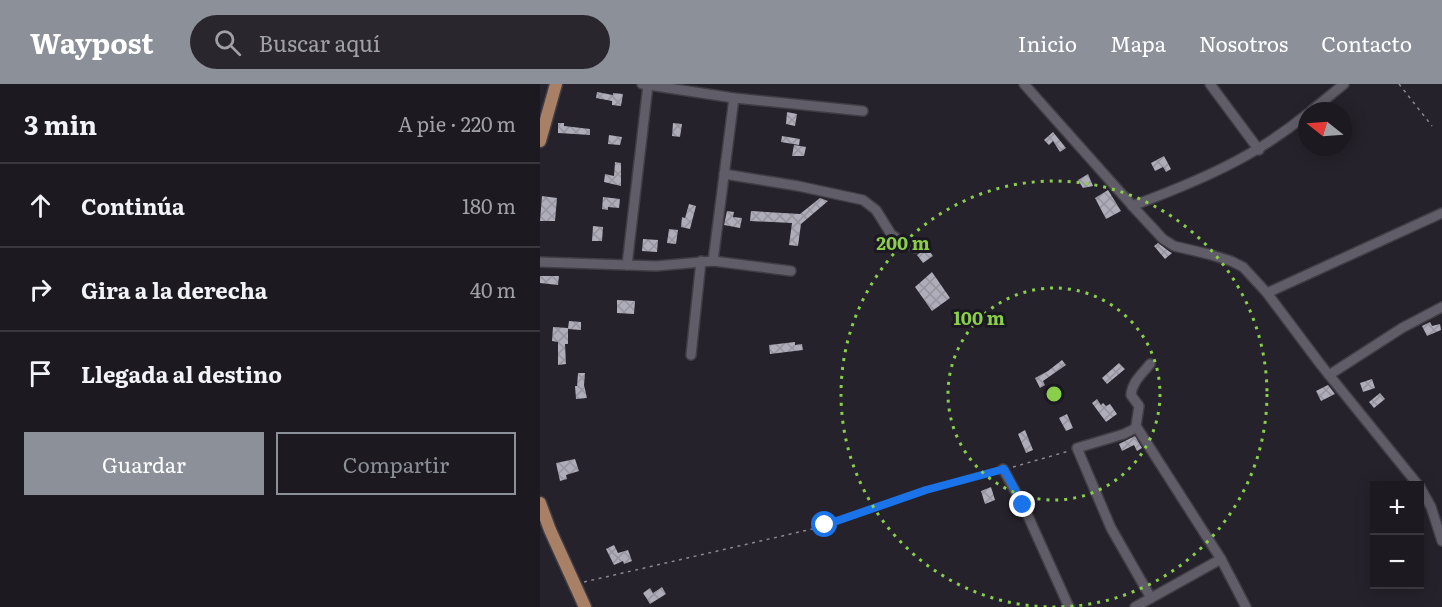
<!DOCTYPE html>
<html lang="es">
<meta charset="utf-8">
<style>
:root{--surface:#1c1a20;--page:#29272d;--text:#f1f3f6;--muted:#a0a1a5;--line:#3a383e;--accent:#8c9099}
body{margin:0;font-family:Literata,serif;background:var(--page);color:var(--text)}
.controls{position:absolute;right:18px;bottom:18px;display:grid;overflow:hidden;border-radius:0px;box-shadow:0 3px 15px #0003}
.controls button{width:54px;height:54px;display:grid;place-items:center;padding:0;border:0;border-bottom:2px solid var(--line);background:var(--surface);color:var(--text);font:30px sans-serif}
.compass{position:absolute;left:758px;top:18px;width:54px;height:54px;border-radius:50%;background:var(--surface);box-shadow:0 3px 15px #0003;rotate:287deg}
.stop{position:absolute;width:18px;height:18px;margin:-14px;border:4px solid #1a73e8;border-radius:50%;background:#fff}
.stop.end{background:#1a73e8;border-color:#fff;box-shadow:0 2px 6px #0008}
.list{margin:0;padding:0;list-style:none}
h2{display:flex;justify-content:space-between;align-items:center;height:78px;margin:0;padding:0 24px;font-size:26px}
h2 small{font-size:20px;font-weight:400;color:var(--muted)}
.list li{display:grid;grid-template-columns:39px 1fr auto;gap:18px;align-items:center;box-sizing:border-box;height:84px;padding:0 24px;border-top:2px solid var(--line)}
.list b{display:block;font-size:22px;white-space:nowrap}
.list em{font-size:20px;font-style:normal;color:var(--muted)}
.actions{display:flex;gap:12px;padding:18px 24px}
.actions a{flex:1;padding:14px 0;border:2px solid var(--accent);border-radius:0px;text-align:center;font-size:21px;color:var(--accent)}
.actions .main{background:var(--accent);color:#fff}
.icon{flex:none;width:33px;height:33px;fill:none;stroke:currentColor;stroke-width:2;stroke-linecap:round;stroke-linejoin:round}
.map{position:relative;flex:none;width:902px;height:523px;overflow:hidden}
header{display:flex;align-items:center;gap:36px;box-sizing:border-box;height:84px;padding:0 30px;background:var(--accent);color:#fff}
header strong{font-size:28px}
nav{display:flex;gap:33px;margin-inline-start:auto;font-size:21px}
.search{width:420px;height:54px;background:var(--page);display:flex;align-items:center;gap:15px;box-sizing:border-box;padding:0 21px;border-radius:33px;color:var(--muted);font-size:22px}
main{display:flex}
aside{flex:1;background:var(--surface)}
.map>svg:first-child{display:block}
.building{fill:url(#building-cross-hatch)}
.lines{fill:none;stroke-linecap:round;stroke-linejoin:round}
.minor-casing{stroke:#403d45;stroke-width:12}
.major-casing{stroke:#403d45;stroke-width:15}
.path{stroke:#8a878f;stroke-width:1.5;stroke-dasharray:3 4.5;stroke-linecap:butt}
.minor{stroke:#615d68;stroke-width:9}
.major{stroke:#a78065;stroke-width:12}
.route{stroke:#1a73e8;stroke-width:8}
.ring{fill:none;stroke:#89cf49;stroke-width:3;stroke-dasharray:3 6}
.centre{fill:#89cf49;stroke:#1c1821;stroke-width:3}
.ring-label{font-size:18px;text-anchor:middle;font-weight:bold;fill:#89cf49;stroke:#1c1821;stroke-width:6;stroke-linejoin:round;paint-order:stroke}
</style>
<header>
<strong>Waypost</strong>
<div class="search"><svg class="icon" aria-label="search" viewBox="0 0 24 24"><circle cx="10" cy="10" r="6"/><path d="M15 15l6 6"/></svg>Buscar aquí</div>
<nav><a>Inicio</a><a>Mapa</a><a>Nosotros</a><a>Contacto</a></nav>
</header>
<main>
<aside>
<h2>3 min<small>A pie · 220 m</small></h2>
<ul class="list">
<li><svg class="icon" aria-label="ahead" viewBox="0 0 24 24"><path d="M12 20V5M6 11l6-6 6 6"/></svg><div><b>Continúa</b></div><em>180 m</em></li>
<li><svg class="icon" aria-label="right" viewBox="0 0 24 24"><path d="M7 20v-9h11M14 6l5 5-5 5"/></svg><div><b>Gira a la derecha</b></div><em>40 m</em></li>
<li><svg class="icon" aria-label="arrive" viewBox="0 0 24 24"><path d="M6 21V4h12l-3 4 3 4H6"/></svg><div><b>Llegada al destino</b></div></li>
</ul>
<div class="actions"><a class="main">Guardar</a><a>Compartir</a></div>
</aside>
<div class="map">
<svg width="902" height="523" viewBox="0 0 902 523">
<defs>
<pattern id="building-cross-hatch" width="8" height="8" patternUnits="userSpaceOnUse" patternTransform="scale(1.5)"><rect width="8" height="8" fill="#aeadb9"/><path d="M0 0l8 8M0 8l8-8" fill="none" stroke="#95949d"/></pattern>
</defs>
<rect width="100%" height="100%" fill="#25222b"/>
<!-- building -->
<g class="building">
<polygon points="57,8 73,11 73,9 83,10 81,22 72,21 72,17 56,14"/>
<polygon points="247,28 257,30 255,42 246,40"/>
<polygon points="18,39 24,39 24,42 50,45 50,51 18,49"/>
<polygon points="133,39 142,40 140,53 132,52"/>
<polygon points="513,48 526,64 520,68 513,57 509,61 504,56"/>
<polygon points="69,51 82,53 80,61 68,60"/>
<polygon points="242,52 260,55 259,61 241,58"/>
<polygon points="254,61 266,63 264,72 252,72"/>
<polygon points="624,72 631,85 626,88 623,83 615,87 611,79"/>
<polygon points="75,78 81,79 81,102 64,98 65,90 74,92"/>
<polygon points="548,90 553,102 543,104 538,96"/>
<polygon points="568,106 581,127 566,135 555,114"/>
<polygon points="2,112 17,114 15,137 0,137"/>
<polygon points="63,113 80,115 79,124 68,123 68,126 62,125"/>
<polygon points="280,114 288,117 261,140 258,162 249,161 252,139 210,137 211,127 260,130"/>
<polygon points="149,120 156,122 150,145 141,143 142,133 145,134"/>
<polygon points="187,127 194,128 193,133 202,134 200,144 184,141"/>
<polygon points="53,142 63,143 62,157 52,157"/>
<polygon points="129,145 138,146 136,160 127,159"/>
<polygon points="103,155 118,156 117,168 102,167"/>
<polygon points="618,159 630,168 632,169 625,175 614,162"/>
<polygon points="387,164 393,172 383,179 377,171"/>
<polygon points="392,188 410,214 392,227 375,203"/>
<polygon points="0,192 19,192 18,201 0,199"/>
<polygon points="77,216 95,217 94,230 77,229"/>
<polygon points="29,237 41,238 41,246 28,245 28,260 25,260 26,280 18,281 18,258 12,257 13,243 28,244"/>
<polygon points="890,238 892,242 900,240 901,246 887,252 882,242"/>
<polygon points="255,258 255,261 262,260 263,266 230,270 229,261"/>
<polygon points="522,276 526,281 503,297 505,301 500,304 495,294 508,287"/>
<polygon points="579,279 585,285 567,300 562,294"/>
<polygon points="38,289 45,289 44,301 47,314 36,315 35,302 37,302"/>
<polygon points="832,295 835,304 823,308 820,299"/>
<polygon points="788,301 795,310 781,317 776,307"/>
<polygon points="840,309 845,315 834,324 829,318"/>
<polygon points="557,315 561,321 563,319 566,322 570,320 577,330 566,338 552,319"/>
<polygon points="527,330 533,344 526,347 519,334"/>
<polygon points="485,346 493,366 486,369 478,350"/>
<polygon points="595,352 602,364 597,367 594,361 582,367 579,360"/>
<polygon points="35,375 39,387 26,391 27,395 20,397 16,379"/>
<polygon points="451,403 455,416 445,420 441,407"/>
<polygon points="74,461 78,469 88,466 92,477 84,480 83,477 74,481 66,465"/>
<polygon points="122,503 126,510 110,520 103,509 110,504 113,509"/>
</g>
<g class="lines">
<!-- minor casing -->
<g class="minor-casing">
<g id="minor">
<polyline points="102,0 194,14 323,27"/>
<polyline points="484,0 597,127 623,155 634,162 668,170 691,177 703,183 727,209 781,281 879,402"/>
<polyline points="670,0 719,66"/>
<polyline points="771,27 804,0"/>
<polyline points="184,90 258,102 323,116 336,126 351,150 359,156 376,164"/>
<path d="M592,122C656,98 714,74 767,30"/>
<polyline points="173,177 194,14"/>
<polyline points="0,178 116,182 173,177 251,187"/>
<polyline points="87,181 108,1"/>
<polyline points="727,209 902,129"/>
<polyline points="151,271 161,177"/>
<path d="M610,280C602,290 592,298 591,311L599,322L596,342L681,475L706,523"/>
<polyline points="789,291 862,244 902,223"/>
<polyline points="596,344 584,350 537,364 571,444 611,514"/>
<polyline points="463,385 483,421 529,523"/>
<polyline points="880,403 891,423 902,457"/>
<polyline points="595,523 681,475"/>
</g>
</g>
<!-- major casing -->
<g class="major-casing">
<g id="major">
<polyline points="0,57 16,0"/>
<polyline points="0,419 10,446 45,523"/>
</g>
</g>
<!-- path -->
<g class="path">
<polyline points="859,0 892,42"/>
<polyline points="473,383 529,367"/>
<polyline points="44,498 285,442 386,406 457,387"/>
</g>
<!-- minor -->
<use href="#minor" class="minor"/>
<!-- major -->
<use href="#major" class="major"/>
</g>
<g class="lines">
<!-- route -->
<polyline class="route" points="285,441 386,406 464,385 483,421"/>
</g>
<!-- distance rings -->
<g class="ring">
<circle cx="514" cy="310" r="106"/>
<circle cx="514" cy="310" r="213"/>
</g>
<circle cx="514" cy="310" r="9" class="centre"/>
<g class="ring-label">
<text x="363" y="166">200 m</text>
<text x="439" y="241">100 m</text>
</g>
</svg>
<div class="controls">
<button>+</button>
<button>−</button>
</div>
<svg class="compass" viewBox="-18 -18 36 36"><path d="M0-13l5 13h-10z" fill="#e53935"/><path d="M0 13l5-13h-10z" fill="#a0a1a5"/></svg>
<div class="stop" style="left:285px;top:441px"></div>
<div class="stop end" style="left:483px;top:421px"></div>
</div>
</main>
